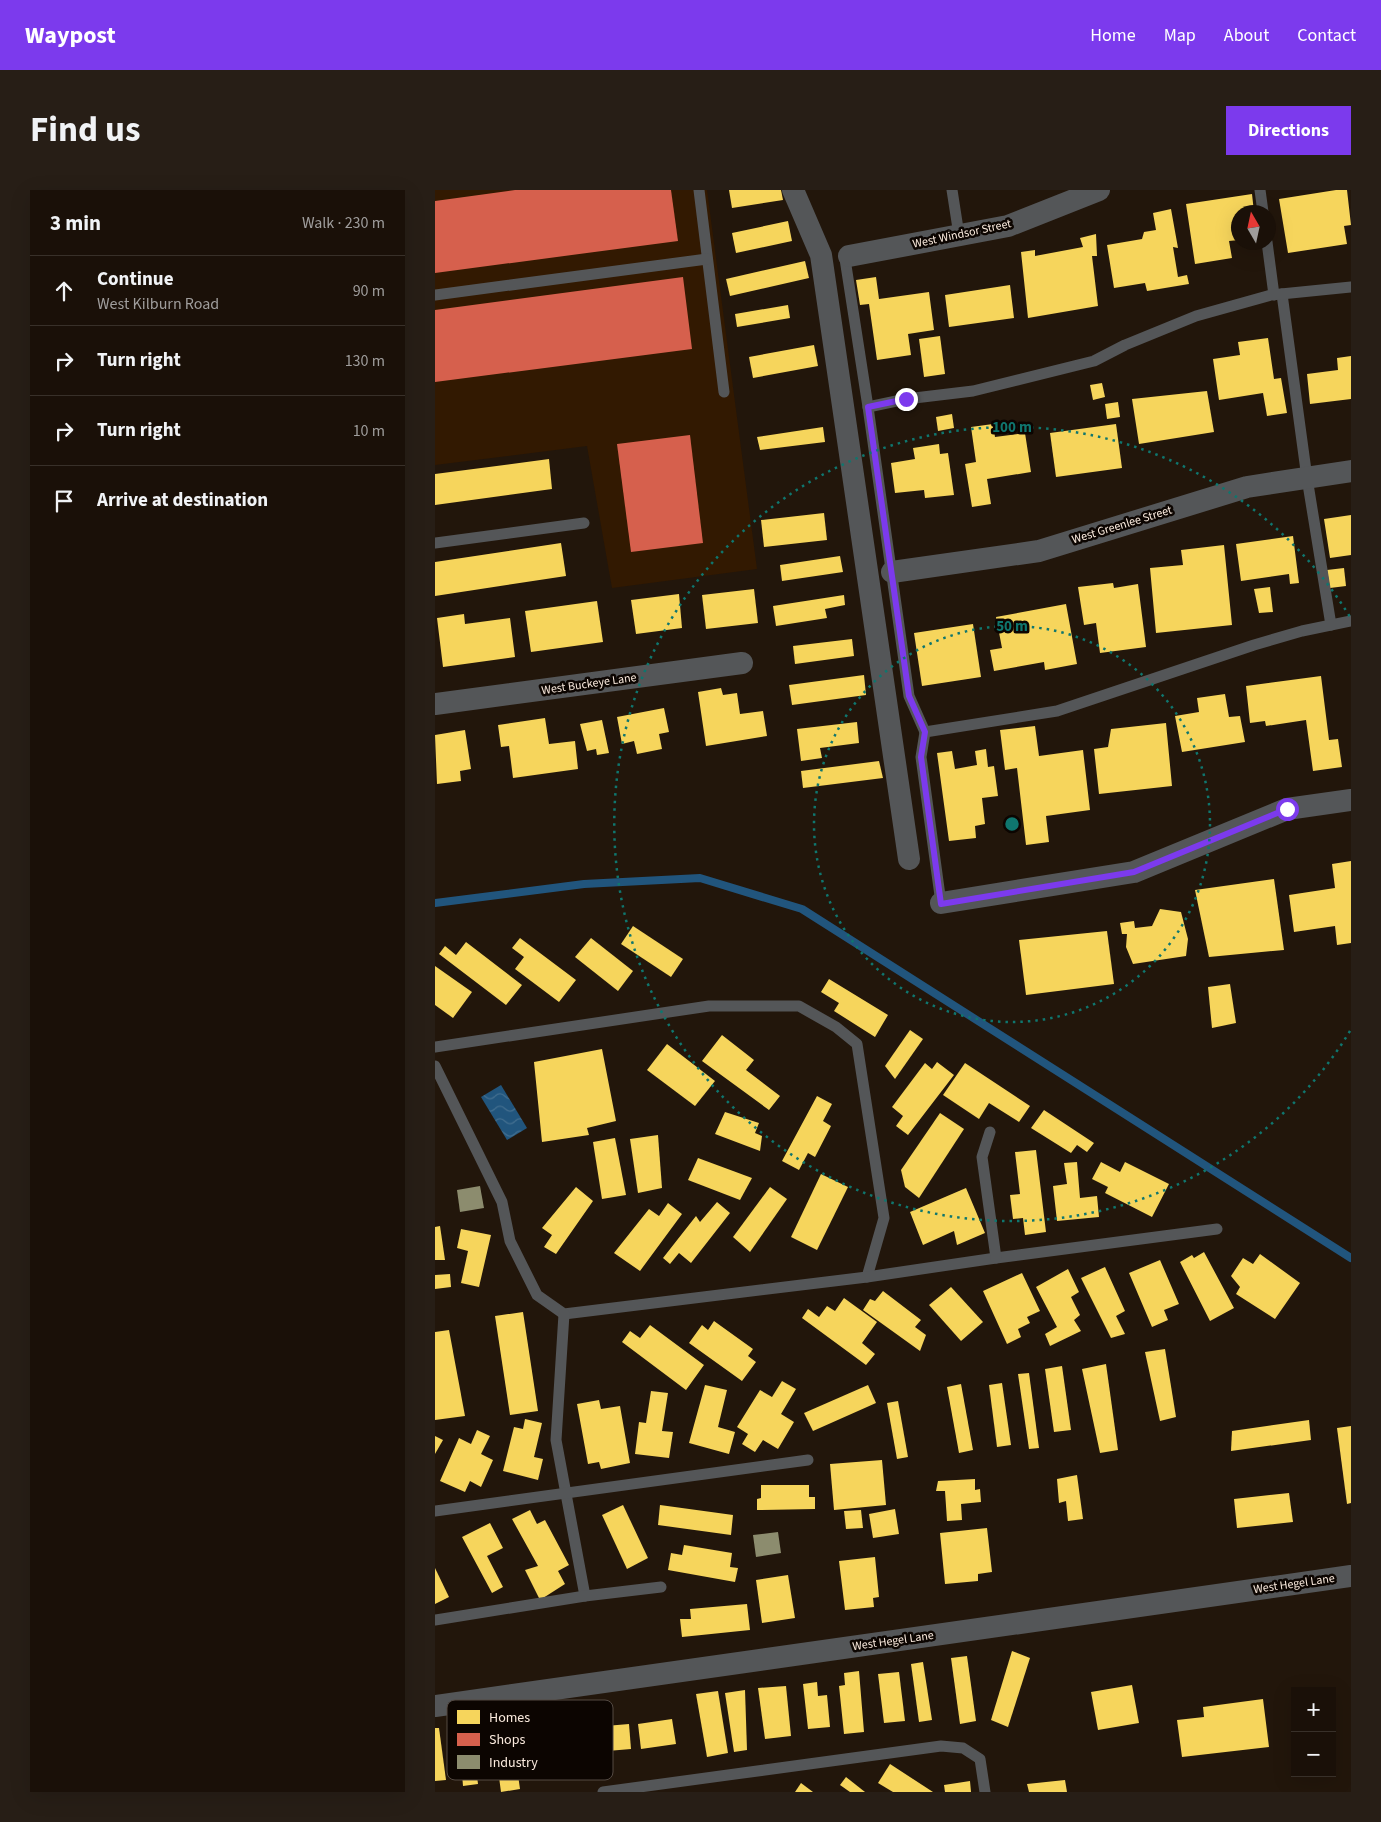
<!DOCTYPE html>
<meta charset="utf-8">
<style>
:root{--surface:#1a1008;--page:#271e16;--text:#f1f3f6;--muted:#9f9d9c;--line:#383029;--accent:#7c3aed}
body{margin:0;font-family:"Source Sans 3",sans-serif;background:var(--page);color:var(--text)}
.controls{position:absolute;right:15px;bottom:15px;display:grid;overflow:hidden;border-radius:0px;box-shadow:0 5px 20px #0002}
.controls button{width:45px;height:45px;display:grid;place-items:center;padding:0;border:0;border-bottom:1px solid var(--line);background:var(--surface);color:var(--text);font:25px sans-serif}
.compass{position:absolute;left:796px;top:15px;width:45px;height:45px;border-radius:50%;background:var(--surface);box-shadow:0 5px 20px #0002;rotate:351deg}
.stop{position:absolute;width:15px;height:15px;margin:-11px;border:4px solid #7c3aed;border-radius:50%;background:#fff}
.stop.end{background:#7c3aed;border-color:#fff;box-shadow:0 1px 5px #0008}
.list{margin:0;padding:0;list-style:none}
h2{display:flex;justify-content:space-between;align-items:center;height:65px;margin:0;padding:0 20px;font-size:21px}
h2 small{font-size:16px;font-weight:400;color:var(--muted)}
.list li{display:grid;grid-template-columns:32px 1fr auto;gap:15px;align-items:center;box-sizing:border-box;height:70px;padding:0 20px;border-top:1px solid var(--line)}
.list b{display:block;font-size:19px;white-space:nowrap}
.list p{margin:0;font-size:16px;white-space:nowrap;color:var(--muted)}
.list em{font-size:16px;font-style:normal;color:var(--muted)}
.icon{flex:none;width:28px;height:28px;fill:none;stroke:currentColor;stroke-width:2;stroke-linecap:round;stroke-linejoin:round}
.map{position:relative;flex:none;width:916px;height:1602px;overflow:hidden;border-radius:0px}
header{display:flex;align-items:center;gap:30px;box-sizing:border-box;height:70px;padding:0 25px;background:var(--accent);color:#fff}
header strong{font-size:24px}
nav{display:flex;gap:28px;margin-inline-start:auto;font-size:18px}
.intro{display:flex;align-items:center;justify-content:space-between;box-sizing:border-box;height:120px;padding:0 30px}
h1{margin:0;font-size:35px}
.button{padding:12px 22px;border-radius:0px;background:var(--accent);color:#fff;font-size:18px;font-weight:700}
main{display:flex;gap:30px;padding:0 30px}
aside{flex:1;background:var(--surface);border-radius:0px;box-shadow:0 5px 20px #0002}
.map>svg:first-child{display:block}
.built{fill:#321901}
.water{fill:url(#water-waves)}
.homes{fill:#f6d55c}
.shops{fill:#d6604d}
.industry{fill:#8c8c6e}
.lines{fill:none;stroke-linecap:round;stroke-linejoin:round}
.stream{stroke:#21557d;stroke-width:8}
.service{stroke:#545658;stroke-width:11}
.minor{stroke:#545658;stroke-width:22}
.route{stroke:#7c3aed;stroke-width:6}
.ring{fill:none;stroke:#0f766e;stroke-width:2.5;stroke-dasharray:2.5 5}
.labels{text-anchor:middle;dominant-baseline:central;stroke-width:5;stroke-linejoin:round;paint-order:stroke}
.street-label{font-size:12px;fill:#fbebde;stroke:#0c0501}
.key{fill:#0c0501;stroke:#544a43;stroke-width:1}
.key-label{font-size:14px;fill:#fbebde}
.centre{fill:#0f766e;stroke:#0c0501;stroke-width:2.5}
.ring-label{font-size:15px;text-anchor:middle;font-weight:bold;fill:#0f766e;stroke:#0c0501;stroke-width:5;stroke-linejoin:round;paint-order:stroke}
</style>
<header>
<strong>Waypost</strong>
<nav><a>Home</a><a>Map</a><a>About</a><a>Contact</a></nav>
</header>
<div class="intro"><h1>Find us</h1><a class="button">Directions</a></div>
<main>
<aside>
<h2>3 min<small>Walk · 230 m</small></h2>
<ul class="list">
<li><svg class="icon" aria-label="ahead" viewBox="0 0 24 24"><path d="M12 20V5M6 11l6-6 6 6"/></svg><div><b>Continue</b><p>West Kilburn Road</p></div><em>90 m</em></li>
<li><svg class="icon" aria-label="right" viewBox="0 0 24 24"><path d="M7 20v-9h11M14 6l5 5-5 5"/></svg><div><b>Turn right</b></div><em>130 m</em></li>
<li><svg class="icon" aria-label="right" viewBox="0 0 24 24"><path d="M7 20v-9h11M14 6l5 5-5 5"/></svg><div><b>Turn right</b></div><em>10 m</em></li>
<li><svg class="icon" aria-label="arrive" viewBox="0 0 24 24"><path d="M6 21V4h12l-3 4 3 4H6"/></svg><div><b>Arrive at destination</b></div></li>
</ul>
</aside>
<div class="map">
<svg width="916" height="1602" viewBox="0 0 916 1602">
<defs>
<pattern id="water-waves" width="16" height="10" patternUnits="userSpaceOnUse" patternTransform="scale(1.25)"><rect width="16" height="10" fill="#21557d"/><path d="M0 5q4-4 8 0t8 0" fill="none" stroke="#426e8f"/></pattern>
</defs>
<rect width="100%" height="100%" fill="#22160b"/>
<!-- built -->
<polygon class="built" points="0,0 272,0 322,379 177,398 152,256 0,275"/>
<!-- water -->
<polygon class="water" points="66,895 92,938 72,950 46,907"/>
<!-- homes -->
<g class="homes">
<polygon points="294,0 346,0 348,10 297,18"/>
<polygon points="901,0 912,0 916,35 909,36 912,54 853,63 844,9"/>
<polygon points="817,4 819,22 804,22 804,50 794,51 797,68 760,74 751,14"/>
<polygon points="736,19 743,58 738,57 743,87 752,85 754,94 712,101 710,93 679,98 672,55 707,49 709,42 721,40 718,23"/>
<polygon points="353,31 357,51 301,63 297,43"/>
<polygon points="661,44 662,66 657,66 663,116 593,128 586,62 600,60 600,66 648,57 645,48"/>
<polygon points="370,71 374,88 295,106 291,89"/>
<polygon points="441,87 444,109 494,102 499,140 473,144 476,165 442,170 434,114 425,115 421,90"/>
<polygon points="575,95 579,128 514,137 510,105"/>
<polygon points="353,115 355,128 302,137 300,124"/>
<polygon points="505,146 510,184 489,187 484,149"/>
<polygon points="833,148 839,189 846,188 852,223 832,226 828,203 784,210 778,169 805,165 803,152"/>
<polygon points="379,155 383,176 318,188 314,167"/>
<polygon points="916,166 916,209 875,214 872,184 903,180 902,168"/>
<polygon points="667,193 670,207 658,210 655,195"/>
<polygon points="772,201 779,242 704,254 697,209"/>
<polygon points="683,212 685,227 672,229 670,214"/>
<polygon points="517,224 519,238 503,241 501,227"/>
<polygon points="558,234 560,247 590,243 596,282 552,289 556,314 537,317 530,274 541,272 536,237"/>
<polygon points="681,234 687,278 621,287 615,243"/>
<polygon points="388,237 390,252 325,260 322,247"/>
<polygon points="504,254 505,264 513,263 519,305 490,308 489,300 460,303 456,273 480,269 478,258"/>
<polygon points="114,269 117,299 0,315 0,284"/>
<polygon points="389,323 392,350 329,357 326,330"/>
<polygon points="916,325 916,365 895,368 889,329"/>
<polygon points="858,346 864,393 855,394 854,384 806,391 801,354"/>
<polygon points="126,353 131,386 0,406 0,372"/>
<polygon points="789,355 797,435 721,443 715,378 748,375 746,360"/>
<polygon points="405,366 408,382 347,391 345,375"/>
<polygon points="909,378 911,396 895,398 892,380"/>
<polygon points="678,393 679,398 703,394 711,457 665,463 661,433 649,435 643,397"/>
<polygon points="835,397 838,422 824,423 819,399"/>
<polygon points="319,399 323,433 271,439 267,405"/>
<polygon points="244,404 247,438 201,444 196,410"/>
<polygon points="409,405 410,415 390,419 392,428 341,436 338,416"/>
<polygon points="162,411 168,452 96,462 90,421"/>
<polygon points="631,414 642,474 610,480 609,472 559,481 555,460 567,458 561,427"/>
<polygon points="29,424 30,434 75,428 80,467 8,477 2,428"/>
<polygon points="538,434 546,487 487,496 479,443"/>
<polygon points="417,449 419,466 360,474 358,456"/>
<polygon points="429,485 431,505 357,515 354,495"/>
<polygon points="886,486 894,550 903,549 907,577 878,581 871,530 831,536 830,531 815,533 811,496"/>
<polygon points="286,498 288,505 302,503 305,524 328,521 332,546 271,556 263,502"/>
<polygon points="790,504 794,527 805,526 810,552 747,562 740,526 764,522 762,508"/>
<polygon points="229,518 234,542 224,544 227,559 202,564 199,551 187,554 182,527"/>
<polygon points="110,528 114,554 140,551 143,579 78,588 74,556 66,557 63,535"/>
<polygon points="167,530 174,563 162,565 161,559 152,561 145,534"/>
<polygon points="422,532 424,553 385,558 387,568 366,571 362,539"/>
<polygon points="731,533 737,596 664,604 659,559 673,557 676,539"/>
<polygon points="600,536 604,566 648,560 655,620 611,626 614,652 591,655 582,578 570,580 565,540"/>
<polygon points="30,540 36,579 25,581 26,591 2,594 0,545"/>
<polygon points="551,559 553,577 559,576 563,606 547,608 550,634 540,636 541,648 514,651 502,563 517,561 520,579 542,575 540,561"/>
<polygon points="444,571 448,588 368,598 366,581"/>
<polygon points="916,671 916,753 902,755 900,736 859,742 854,705 900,698 897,674"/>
<polygon points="839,689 849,760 774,767 760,700"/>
<polygon points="725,719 746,722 753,749 751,766 698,774 691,757 692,744 687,744 685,733 699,731 700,738 717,736"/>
<polygon points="198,736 248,769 236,787 186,754"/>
<polygon points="672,741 679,794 591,805 584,750"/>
<polygon points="85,748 141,790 124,812 80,779 89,767 77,758"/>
<polygon points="156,748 198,781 183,801 140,767"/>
<polygon points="31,752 87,795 71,815 4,764 10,756 21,765"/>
<polygon points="0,776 37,802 18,828 0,815"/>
<polygon points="394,789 453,825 440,847 399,821 404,813 386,802"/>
<polygon points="795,794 801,833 777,838 773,797"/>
<polygon points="475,840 488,849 460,889 450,876"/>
<polygon points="287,845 319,870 311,880 345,906 334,920 267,871"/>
<polygon points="232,854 280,891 260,916 212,880"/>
<polygon points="167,859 181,931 152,938 154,945 107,952 99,872"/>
<polygon points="502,872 519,885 473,945 461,936 468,926 457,917 490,873 497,879"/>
<polygon points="530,873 595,916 584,932 554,913 544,929 508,905"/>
<polygon points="382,906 397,914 388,931 396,936 380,967 373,963 364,980 347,971"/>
<polygon points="609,920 659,953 652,962 642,955 636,963 596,938"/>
<polygon points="290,922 324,933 320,943 327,946 325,961 280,944"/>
<polygon points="505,923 529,939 484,1008 470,997 466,980"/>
<polygon points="223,945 227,998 203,1003 195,949"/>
<polygon points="180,948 191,1005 167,1009 158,952"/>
<polygon points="601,960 611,1042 590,1045 588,1028 578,1029 575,1005 585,1004 580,962"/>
<polygon points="263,968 317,988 305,1010 253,990"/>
<polygon points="642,972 645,1008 662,1006 664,1027 622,1031 618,996 632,994 629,973"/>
<polygon points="666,972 685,982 690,972 734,994 717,1027 670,1003 673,997 657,989"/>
<polygon points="386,984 413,997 382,1060 356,1047"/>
<polygon points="141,997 158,1011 121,1064 109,1057 117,1045 107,1038"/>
<polygon points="335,997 352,1009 315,1062 298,1047"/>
<polygon points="531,998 550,1043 522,1055 519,1041 488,1055 475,1022"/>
<polygon points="282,1012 295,1023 256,1073 244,1063 235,1074 228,1068 261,1026 265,1032"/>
<polygon points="233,1013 247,1024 205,1081 179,1063 214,1019 224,1026"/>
<polygon points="5,1036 10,1070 0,1070 0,1037"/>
<polygon points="26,1039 56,1045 44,1097 26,1093 33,1061 22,1058"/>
<polygon points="769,1062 799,1118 775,1131 745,1072 757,1065 759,1068"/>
<polygon points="825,1064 865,1093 840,1129 801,1104 805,1097 796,1086 808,1068 818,1074"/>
<polygon points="725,1070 744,1114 729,1120 733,1130 717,1137 694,1083"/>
<polygon points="670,1077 690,1121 681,1126 690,1144 676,1148 646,1088"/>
<polygon points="633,1079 644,1102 636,1107 645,1125 639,1130 646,1141 615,1156 610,1144 622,1137 601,1097"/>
<polygon points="587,1083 605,1121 592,1127 595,1133 583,1139 586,1147 572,1154 548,1101"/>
<polygon points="15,1084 16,1097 0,1099 0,1085"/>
<polygon points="516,1097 548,1132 526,1151 494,1115"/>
<polygon points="448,1101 486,1130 480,1137 491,1145 485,1161 428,1120 435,1109 440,1111"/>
<polygon points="409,1108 442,1132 427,1153 440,1164 431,1175 367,1128 373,1119 384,1127 392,1116 400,1121"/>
<polygon points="88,1122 103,1221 75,1225 60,1126"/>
<polygon points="279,1131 318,1159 313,1166 321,1172 307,1191 254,1153 267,1135 273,1140"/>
<polygon points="215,1135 269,1175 251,1200 187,1152 195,1141 205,1148"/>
<polygon points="14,1140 30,1226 0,1230 0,1142"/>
<polygon points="730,1159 741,1227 725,1231 710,1162"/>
<polygon points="671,1174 683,1260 665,1263 647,1179"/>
<polygon points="627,1176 636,1240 619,1242 610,1179"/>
<polygon points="594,1183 604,1258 594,1259 583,1184"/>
<polygon points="347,1191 361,1199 346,1224 359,1232 343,1259 328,1250 320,1262 307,1254 313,1244 302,1237 325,1200 337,1207"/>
<polygon points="567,1193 576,1255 562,1257 554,1195"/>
<polygon points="526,1194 538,1260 524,1263 512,1197"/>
<polygon points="270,1195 292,1200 283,1237 300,1242 294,1264 254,1253"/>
<polygon points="433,1195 441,1213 378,1241 369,1223"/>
<polygon points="216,1201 233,1203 227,1241 238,1242 234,1268 200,1264 204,1232 211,1233"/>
<polygon points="164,1210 166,1219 185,1216 195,1273 166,1279 164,1272 153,1274 142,1214"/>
<polygon points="463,1211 473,1267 462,1269 452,1213"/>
<polygon points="90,1229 107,1233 99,1267 108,1269 103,1290 68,1281 79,1237 88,1239"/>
<polygon points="874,1230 876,1250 796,1261 797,1241"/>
<polygon points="916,1236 916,1313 912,1314 902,1238"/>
<polygon points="42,1240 55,1246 46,1264 58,1270 46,1297 35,1291 30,1302 5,1291 24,1248 36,1254"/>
<polygon points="0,1246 8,1250 0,1264"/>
<polygon points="447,1270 451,1315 399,1320 395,1274"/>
<polygon points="642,1285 648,1329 633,1331 631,1311 624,1313 622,1289"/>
<polygon points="540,1289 540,1300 545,1299 546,1312 526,1314 527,1330 512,1331 510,1301 501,1301 503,1291"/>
<polygon points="326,1295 374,1295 374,1307 380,1307 380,1319 322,1320 322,1309 326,1308"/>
<polygon points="854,1303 858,1332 802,1338 799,1309"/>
<polygon points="188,1315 213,1368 192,1379 167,1325"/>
<polygon points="225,1315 298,1325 296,1345 223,1335"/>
<polygon points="460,1319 464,1344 438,1348 434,1324"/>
<polygon points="95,1320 102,1334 110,1330 134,1375 123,1381 130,1394 105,1410 90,1380 103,1376 77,1329"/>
<polygon points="426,1320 428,1338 411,1339 409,1321"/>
<polygon points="55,1333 68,1358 52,1366 68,1397 57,1403 27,1347"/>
<polygon points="552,1338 557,1382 543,1384 543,1391 510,1394 505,1343"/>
<polygon points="249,1355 297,1363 295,1377 303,1378 300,1392 233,1380 236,1363 247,1365"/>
<polygon points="440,1367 444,1407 438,1408 439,1417 410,1420 404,1371"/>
<polygon points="0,1378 14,1407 0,1414"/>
<polygon points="353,1385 360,1428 327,1433 321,1390"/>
<polygon points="312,1414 315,1440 247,1447 245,1429 256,1429 255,1419"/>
<polygon points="577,1461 595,1468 573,1537 556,1530"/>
<polygon points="532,1466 541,1531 525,1534 516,1468"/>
<polygon points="488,1472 497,1530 484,1532 476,1474"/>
<polygon points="424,1481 429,1542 409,1544 404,1496 410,1495 409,1483"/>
<polygon points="464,1482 470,1531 449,1533 443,1484"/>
<polygon points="382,1492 383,1506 392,1505 395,1537 373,1539 368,1494"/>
<polygon points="697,1495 704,1533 663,1540 656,1502"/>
<polygon points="351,1496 356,1546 330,1549 323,1498"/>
<polygon points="310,1500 312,1560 299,1562 290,1503"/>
<polygon points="283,1501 293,1563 272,1567 261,1504"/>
<polygon points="828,1509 834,1557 747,1567 742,1530 769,1527 768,1517"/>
<polygon points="75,1528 85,1599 66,1602 64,1587 53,1589 51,1572 65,1569 59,1531"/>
<polygon points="237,1529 241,1554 206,1559 203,1534"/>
<polygon points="35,1534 43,1594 28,1596 23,1536"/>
<polygon points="194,1534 196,1559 149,1563 147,1538"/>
<polygon points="0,1538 4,1538 11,1590 0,1591"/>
<polygon points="455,1574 498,1602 458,1602 443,1593"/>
<polygon points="411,1587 430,1602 415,1602 405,1595"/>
<polygon points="630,1590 632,1602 594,1602 592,1594"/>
<polygon points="535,1591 536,1602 510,1602 509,1595"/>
<polygon points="366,1593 378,1602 360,1602"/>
</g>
<!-- shops -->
<g class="shops">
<polygon points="80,0 236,0 243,51 0,83 0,11"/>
<polygon points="248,87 257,159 0,192 0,120"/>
<polygon points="255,245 268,353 196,362 182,254"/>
</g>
<!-- industry -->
<g class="industry">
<polygon points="45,996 49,1018 25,1022 22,1000"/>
<polygon points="343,1342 346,1363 321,1367 318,1345"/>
</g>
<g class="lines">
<!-- stream -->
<polyline class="stream" points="0,713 149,694 265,688 367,719 916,1068"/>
<!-- service -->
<g class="service">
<polyline points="264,0 289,202"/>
<polyline points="517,0 524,45"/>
<polyline points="825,0 828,22"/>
<polyline points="832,52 839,105"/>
<polyline points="414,66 410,69 433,217 474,506 490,542"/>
<polyline points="847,104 872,288 896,435"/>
<polyline points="0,105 272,69"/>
<polyline points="433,217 471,209 538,201 659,171 690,155 761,126 836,105 916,97"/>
<polyline points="0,353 149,333"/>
<polyline points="506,713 486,567 490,542 622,521 819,455 867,441 916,431"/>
<polyline points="0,857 274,816 364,816 401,837 422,854 449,1028 432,1087"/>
<polyline points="0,876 67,1012 75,1051 102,1105 129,1124 432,1087 561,1068 782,1039"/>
<polyline points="555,942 547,967 561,1068"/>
<polyline points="129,1124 121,1250 150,1406"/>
<polyline points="0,1321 373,1270"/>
<polyline points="0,1430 150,1406 226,1397"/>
<polyline points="168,1602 506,1556 528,1558 545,1569 550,1602"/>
</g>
<!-- minor -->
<g class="minor">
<polyline points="358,0 386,65 474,669"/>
<polyline points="414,66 573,36 664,0"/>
<polyline points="457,382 604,361 812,297 916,281"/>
<polyline points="0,514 307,473"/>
<polyline points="506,713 699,682 852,619 916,610"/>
<polyline points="0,1516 916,1386"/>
</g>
</g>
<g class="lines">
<!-- route -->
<polyline class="route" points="471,209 433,217 474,506 490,542 486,567 506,714 699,682 852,619"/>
</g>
<!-- distance rings -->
<g class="ring">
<circle cx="577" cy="634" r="198"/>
<path d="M915 841A397 397 0 1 1 915 427"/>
</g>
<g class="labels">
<!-- street labels -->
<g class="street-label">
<text transform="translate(527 44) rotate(-12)">West Windsor Street</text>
<text transform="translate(687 335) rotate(-17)">West Greenlee Street</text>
<text transform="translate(154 494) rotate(-8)">West Buckeye Lane</text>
<text transform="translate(859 1394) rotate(-8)">West Hegel Lane</text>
<text transform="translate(458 1451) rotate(-8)">West Hegel Lane</text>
</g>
</g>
<!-- legend -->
<rect x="12" y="1510" width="166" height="80" rx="8" class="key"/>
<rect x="22" y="1520" width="23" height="14" fill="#f6d55c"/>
<rect x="22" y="1543" width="23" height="13" fill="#d6604d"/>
<rect x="22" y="1565" width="23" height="14" fill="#8c8c6e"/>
<g class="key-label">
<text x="54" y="1532">Homes</text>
<text x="54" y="1554">Shops</text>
<text x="54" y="1577">Industry</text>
</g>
<circle cx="577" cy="634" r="8" class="centre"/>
<g class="ring-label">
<text x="577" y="242">100 m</text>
<text x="577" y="441">50 m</text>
</g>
</svg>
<div class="controls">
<button>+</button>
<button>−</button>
</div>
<svg class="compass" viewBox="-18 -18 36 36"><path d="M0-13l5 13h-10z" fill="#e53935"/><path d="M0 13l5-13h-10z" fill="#9f9d9c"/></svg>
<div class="stop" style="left:852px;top:619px"></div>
<div class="stop end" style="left:471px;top:209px"></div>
</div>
</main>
